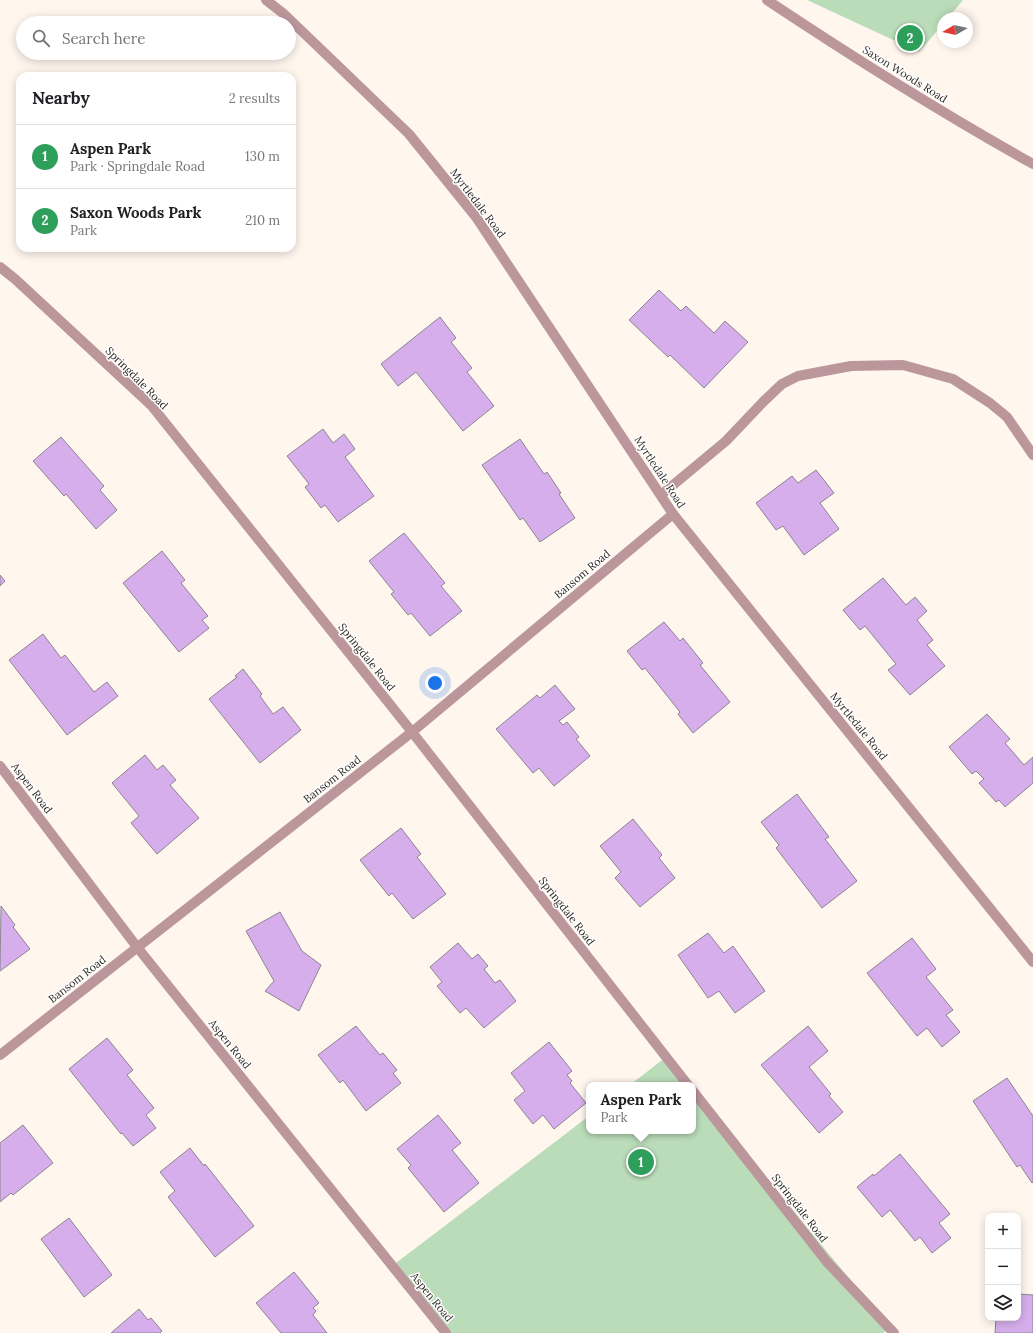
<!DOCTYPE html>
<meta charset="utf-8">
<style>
:root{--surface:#fff;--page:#f2f2f2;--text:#202124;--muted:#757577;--line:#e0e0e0;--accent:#d93025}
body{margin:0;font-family:Lora,serif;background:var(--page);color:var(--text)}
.controls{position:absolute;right:12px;bottom:12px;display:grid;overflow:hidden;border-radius:8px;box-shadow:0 2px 10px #0003}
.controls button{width:36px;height:36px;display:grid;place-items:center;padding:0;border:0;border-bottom:1px solid var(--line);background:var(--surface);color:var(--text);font:20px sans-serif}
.compass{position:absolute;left:937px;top:12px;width:36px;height:36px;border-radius:50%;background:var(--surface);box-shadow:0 2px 10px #0003;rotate:261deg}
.you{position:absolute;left:435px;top:683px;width:14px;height:14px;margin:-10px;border:3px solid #fff;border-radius:50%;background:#1a73e8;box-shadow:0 0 0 6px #1a73e833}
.badge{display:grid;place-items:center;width:26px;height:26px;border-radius:50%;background:var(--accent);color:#fff;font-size:13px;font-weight:700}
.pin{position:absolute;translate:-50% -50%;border:2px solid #fff;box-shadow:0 1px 4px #0006}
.popup{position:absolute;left:586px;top:1082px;width:110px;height:52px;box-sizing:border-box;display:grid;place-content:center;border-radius:8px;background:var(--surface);filter:drop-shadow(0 1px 3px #0005);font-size:13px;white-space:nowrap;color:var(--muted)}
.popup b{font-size:15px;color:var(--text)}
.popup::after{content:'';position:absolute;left:50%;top:100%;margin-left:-8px;border:8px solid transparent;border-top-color:var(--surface)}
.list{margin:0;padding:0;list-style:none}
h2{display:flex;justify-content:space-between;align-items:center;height:52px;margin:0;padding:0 16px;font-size:17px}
h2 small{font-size:13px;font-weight:400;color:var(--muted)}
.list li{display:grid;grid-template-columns:26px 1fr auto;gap:12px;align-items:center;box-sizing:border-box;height:64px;padding:0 16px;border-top:1px solid var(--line)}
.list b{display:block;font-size:15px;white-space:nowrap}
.list p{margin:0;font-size:13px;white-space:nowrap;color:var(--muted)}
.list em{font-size:13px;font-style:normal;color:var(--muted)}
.icon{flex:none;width:22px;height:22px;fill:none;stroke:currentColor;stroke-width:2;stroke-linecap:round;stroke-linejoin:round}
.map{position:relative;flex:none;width:1033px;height:1333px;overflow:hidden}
.search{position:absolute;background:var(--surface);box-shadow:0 2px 10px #0003;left:16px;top:16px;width:280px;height:44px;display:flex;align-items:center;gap:10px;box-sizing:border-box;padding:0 14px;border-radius:22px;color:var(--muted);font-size:15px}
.panel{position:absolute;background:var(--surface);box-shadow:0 2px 10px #0003;left:16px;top:72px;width:280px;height:180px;border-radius:12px}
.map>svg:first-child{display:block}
.green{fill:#badcb9}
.building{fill:#d6aeeb;stroke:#8d8492}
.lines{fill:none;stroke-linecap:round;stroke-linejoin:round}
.lane{stroke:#bb979c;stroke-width:10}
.street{stroke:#bb979c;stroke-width:10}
.labels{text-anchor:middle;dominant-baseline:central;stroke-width:3;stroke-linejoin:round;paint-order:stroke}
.street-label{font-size:11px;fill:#2d2823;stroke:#fff}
</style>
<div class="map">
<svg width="1033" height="1333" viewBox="0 0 1033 1333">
<rect width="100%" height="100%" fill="#fff6ee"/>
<!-- green -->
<g class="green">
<polygon points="807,0 963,0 948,18 943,18 943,24 919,52"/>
<polygon points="666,1057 689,1085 630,1085"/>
<polygon points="693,1089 890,1328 883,1333 442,1333 392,1266 589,1116 589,1131 693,1131"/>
</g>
<!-- building -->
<g class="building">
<polygon points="659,290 681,311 686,306 714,333 725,321 748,342 704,388 670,355 668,357 629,320"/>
<polygon points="440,317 456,338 451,342 472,368 467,372 494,406 463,431 416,372 398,386 381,364"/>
<polygon points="323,429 333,443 344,434 355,449 345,457 374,496 338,522 325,505 321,508 305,487 309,484 287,456"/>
<polygon points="61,437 104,486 100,490 117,510 96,529 66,494 64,496 33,461"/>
<polygon points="520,439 544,474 547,472 561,493 559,494 575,518 540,542 523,518 520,520 482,465"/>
<polygon points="816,470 834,493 820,503 839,529 804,555 783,526 776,530 756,503 792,476 798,483"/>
<polygon points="404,533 445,583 441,586 462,611 430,636 411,613 408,615 391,594 394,592 369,561"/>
<polygon points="162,551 185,580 181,583 208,616 202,620 209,628 179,652 123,583"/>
<polygon points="0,575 5,581 0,586"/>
<polygon points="883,578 906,605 915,597 927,611 917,620 933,640 927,645 945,666 910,695 888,670 896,664 865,626 860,630 843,610"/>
<polygon points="664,622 680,641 683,638 703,663 700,665 730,702 693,733 678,714 680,712 645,668 642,670 627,651"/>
<polygon points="43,634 61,658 65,655 94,692 107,682 118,696 67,735 9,660"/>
<polygon points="243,669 262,694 260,696 273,714 283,707 301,730 260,763 209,699 237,677 235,676"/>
<polygon points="555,685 575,709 559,721 563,725 567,722 579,737 576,739 590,756 554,786 539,768 533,773 496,729 537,695 540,698"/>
<polygon points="987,714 1010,739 1005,743 1024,765 1033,757 1033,783 1005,807 999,800 996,802 979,783 984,779 976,771 972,774 949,747"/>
<polygon points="145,755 157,770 163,765 176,780 170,785 199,818 157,854 131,823 139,816 112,783"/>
<polygon points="797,794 829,837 825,839 857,881 822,908 776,848 779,845 761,822"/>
<polygon points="633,819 662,855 659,858 675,878 640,907 615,878 621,872 600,846"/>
<polygon points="401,828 421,854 417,857 446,894 413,919 392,893 389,896 360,860"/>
<polygon points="1,906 15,925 13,927 30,949 0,971"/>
<polygon points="280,912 302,951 321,965 299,1011 265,991 274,981 246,931"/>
<polygon points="708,933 724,953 733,946 765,991 735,1013 719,991 708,998 678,955"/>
<polygon points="912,938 936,969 926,977 953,1010 946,1015 960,1032 942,1047 927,1028 917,1036 867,973"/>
<polygon points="458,943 472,959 478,954 488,966 484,969 495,983 500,980 516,1001 484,1028 466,1008 460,1013 437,986 442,982 430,967"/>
<polygon points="356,1026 380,1055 383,1053 397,1070 393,1073 401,1083 366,1111 343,1080 340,1083 318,1055"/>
<polygon points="808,1026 828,1051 809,1067 831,1094 829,1096 843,1112 819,1133 761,1065"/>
<polygon points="107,1038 133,1070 127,1075 154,1108 146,1115 156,1128 133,1146 122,1133 121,1134 69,1069"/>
<polygon points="549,1042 572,1071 567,1075 572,1081 570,1083 586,1103 554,1129 543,1115 533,1124 514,1100 525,1091 511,1073"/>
<polygon points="1007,1078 1033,1116 1033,1182 1032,1183 1020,1165 1017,1167 973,1101"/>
<polygon points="438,1115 461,1143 452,1150 479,1183 444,1212 408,1168 411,1165 397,1149"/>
<polygon points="23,1125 53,1163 13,1195 11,1193 0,1202 0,1143"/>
<polygon points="190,1148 204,1166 205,1164 254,1226 215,1257 168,1197 175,1191 160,1172"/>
<polygon points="900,1154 950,1214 939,1223 951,1238 932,1253 920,1237 915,1241 890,1210 882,1217 857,1187 873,1174 874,1176"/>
<polygon points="69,1218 112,1275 84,1297 41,1239"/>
<polygon points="294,1272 319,1303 313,1308 316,1311 313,1315 327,1333 281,1333 256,1303"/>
<polygon points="1018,1294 1033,1295 1033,1333 995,1333 996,1318 1018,1318"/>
<polygon points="139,1309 148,1320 151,1318 162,1331 160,1333 111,1333"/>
</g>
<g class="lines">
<!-- lane -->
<polyline class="lane" points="661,495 726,441 764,401 782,384 798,376 851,366 903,365 953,379 990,403 1007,417 1033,455"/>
<!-- street -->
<g class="street">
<polyline points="266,0 284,14 409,134 476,217 673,514 1033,962"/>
<path d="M767,0C854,58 942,113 1033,164"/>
<polyline points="0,267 15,279 151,405 412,732 688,1085"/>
<polyline points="0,766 137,947 446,1333"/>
<polyline points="0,1055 412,732 673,514"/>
<polyline points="693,1091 827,1262 894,1333"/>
</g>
</g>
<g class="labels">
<!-- street labels -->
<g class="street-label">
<text transform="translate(905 74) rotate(32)">Saxon Woods Road</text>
<text transform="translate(478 203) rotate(53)">Myrtledale Road</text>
<text transform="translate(137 378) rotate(45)">Springdale Road</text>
<text transform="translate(660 472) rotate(57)">Myrtledale Road</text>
<text transform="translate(582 574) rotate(-40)">Bansom Road</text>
<text transform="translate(367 657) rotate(51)">Springdale Road</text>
<text transform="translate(859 726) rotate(51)">Myrtledale Road</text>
<text transform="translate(332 779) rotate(-38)">Bansom Road</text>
<text transform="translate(32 788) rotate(53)">Aspen Road</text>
<text transform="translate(567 911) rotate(52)">Springdale Road</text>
<text transform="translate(77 979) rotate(-38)">Bansom Road</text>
<text transform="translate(230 1044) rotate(51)">Aspen Road</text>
<text transform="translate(800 1208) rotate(52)">Springdale Road</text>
<text transform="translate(432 1297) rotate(51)">Aspen Road</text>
</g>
</g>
</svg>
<div class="controls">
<button>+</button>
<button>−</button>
<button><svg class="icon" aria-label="layers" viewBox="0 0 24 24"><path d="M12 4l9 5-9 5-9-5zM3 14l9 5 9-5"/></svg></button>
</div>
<svg class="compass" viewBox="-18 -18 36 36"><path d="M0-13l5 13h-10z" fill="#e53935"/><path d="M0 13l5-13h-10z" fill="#757577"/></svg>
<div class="you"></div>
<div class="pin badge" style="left:641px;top:1162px;background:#2e9e5b">1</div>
<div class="popup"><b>Aspen Park</b>Park</div>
<div class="pin badge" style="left:910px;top:38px;background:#2e9e5b">2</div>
<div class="search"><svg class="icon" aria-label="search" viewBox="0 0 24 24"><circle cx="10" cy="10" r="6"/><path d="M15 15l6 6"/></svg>Search here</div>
<section class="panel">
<h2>Nearby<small>2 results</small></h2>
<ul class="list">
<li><span class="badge" style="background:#2e9e5b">1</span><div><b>Aspen Park</b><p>Park · Springdale Road</p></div><em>130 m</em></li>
<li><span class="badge" style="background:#2e9e5b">2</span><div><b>Saxon Woods Park</b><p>Park</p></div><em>210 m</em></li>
</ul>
</section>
</div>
